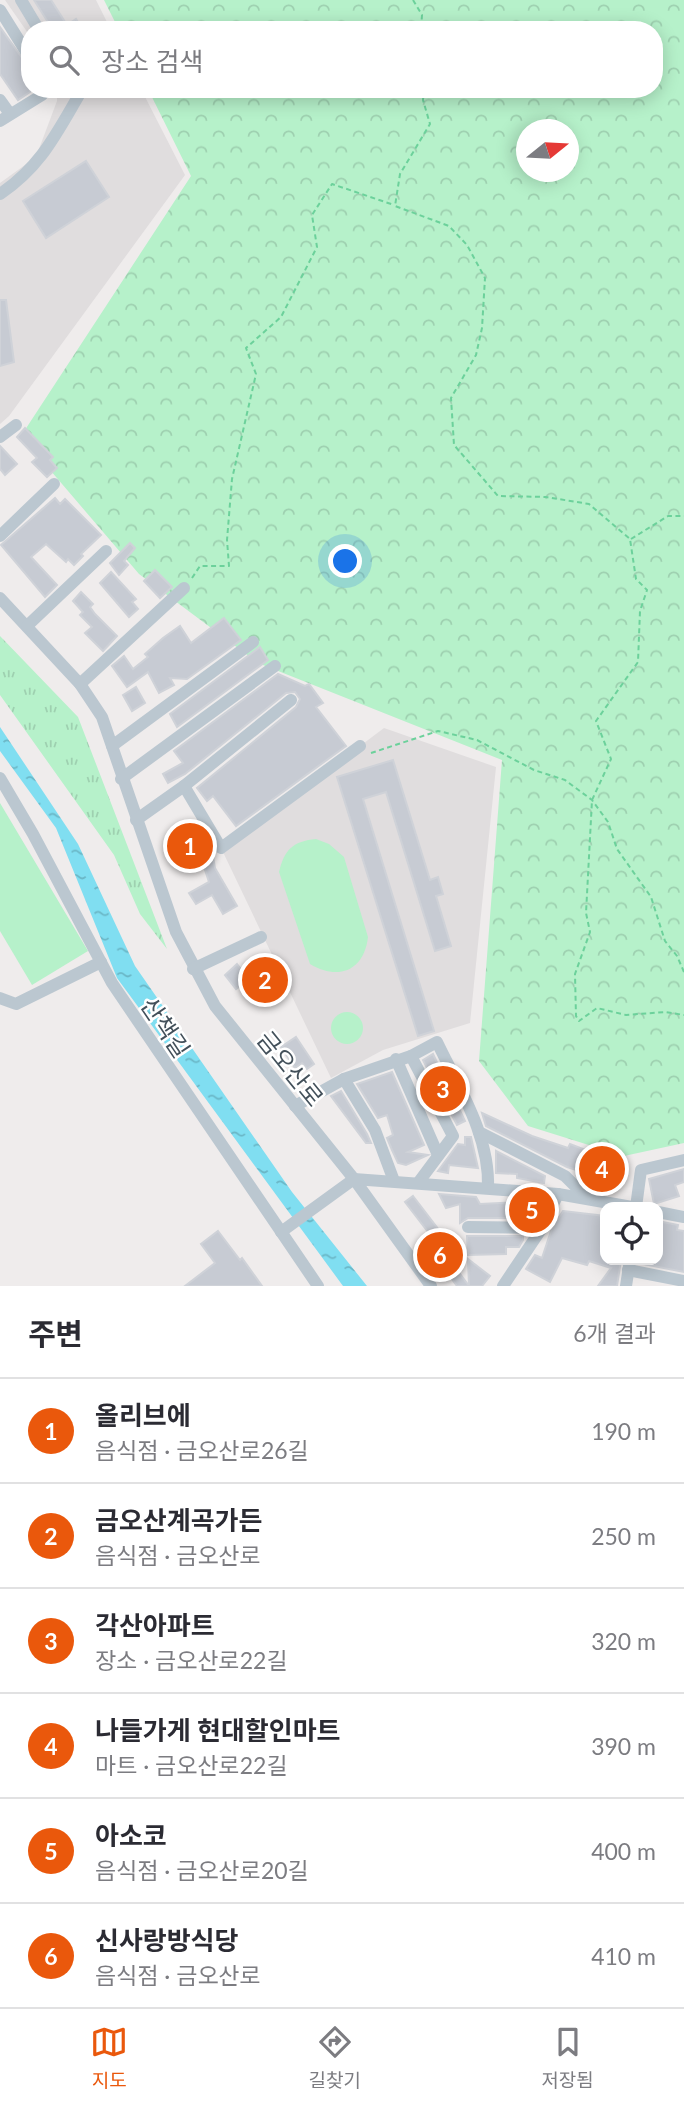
<!DOCTYPE html>
<html lang="ko">
<meta charset="utf-8">
<style>
:root{--surface:#fff;--page:#f2f2f3;--text:#2b2b33;--muted:#7c7c81;--line:#e1e1e2;--accent:#ea580c}
body{margin:0;font-family:Lato,"Noto Sans KR",sans-serif;background:var(--page);color:var(--text)}
.controls{position:absolute;right:21px;bottom:21px;display:grid;overflow:hidden;border-radius:14px;box-shadow:0 4px 18px #0003}
.controls button{width:63px;height:63px;display:grid;place-items:center;padding:0;border:0;border-bottom:2px solid var(--line);background:var(--surface);color:var(--text);font:35px sans-serif}
.compass{position:absolute;left:516px;top:119px;width:63px;height:63px;border-radius:50%;background:var(--surface);box-shadow:0 4px 18px #0003;rotate:72deg}
.you{position:absolute;left:346px;top:562px;width:24px;height:24px;margin:-18px;border:5px solid #fff;border-radius:50%;background:#1a73e8;box-shadow:0 0 0 10px #1a73e833}
.badge{display:grid;place-items:center;width:46px;height:46px;border-radius:50%;background:var(--accent);color:#fff;font-size:23px;font-weight:700}
.pin{position:absolute;translate:-50% -50%;border:4px solid #fff;box-shadow:0 2px 7px #0006}
.list{margin:0;padding:0;list-style:none}
h2{display:flex;justify-content:space-between;align-items:center;height:91px;margin:0;padding:0 28px;font-size:30px}
h2 small{font-size:23px;font-weight:400;color:var(--muted)}
.list li{display:grid;grid-template-columns:46px 1fr auto;gap:21px;align-items:center;box-sizing:border-box;height:105px;padding:0 28px;border-top:2px solid var(--line)}
.list b{display:block;font-size:26px;white-space:nowrap}
.list p{margin:0;font-size:23px;white-space:nowrap;color:var(--muted)}
.list em{font-size:23px;font-style:normal;color:var(--muted)}
.icon{flex:none;width:38px;height:38px;fill:none;stroke:currentColor;stroke-width:2;stroke-linecap:round;stroke-linejoin:round}
.map{position:relative;flex:none;width:684px;height:1286px;overflow:hidden}
.search{position:absolute;background:var(--surface);box-shadow:0 4px 18px #0003;left:21px;right:21px;top:21px;height:77px;display:flex;align-items:center;gap:18px;box-sizing:border-box;padding:0 24px;border-radius:28px;color:var(--muted);font-size:26px}
.sheet{height:721px;background:var(--surface)}
nav{display:flex;justify-content:space-around;align-items:center;box-sizing:border-box;height:98px;border-top:2px solid var(--line);background:var(--surface);font-size:19px;color:var(--muted)}
nav a{display:grid;justify-items:center;gap:4px}
nav .on{color:var(--accent)}
.map>svg:first-child{display:block}
.education{fill:#e0ddde}
.green{fill:#b6f1ca}
.forest{fill:url(#forest-crowns);fill-rule:evenodd}
.park{fill:url(#park-tufts)}
.water{fill:url(#water-ripples)}
.building{fill:#c7cbd3;stroke:#cfd2d8;stroke-width:2}
.lines{fill:none;stroke-linecap:round;stroke-linejoin:round}
.path{stroke:#6cd19b;stroke-width:2;stroke-dasharray:5 3.5;stroke-linecap:butt}
.minor{stroke:#bbc7d0;stroke-width:12}
.labels{text-anchor:middle;dominant-baseline:central;stroke-width:5;stroke-linejoin:round;paint-order:stroke}
.street-label{font-size:24px;fill:#43505a;stroke:#fff}
</style>
<div class="map">
<svg width="684" height="1286" viewBox="0 0 684 1286">
<defs>
<pattern id="forest-crowns" width="20" height="18" patternUnits="userSpaceOnUse" patternTransform="scale(1.75)"><rect width="20" height="18" fill="#b6f1ca"/><path d="M2 6a3 3 0 1 1 6 0M12 15a3 3 0 1 1 6 0" fill="none" stroke="#9ed0b0"/></pattern>
<pattern id="park-tufts" width="24" height="20" patternUnits="userSpaceOnUse" patternTransform="scale(1.75)"><rect width="24" height="20" fill="#b6f1ca"/><path d="M3 7l-1-3M5 7V3M7 7l1-3M15 17l-1-3M17 17v-4M19 17l1-3" fill="none" stroke="#9ed0b0"/></pattern>
<pattern id="water-ripples" width="26" height="14" patternUnits="userSpaceOnUse" patternTransform="scale(1.75)"><rect width="26" height="14" fill="#80def1"/><path d="M2 4q2-2 4 0t4 0M15 11q2-2 4 0t4 0" fill="none" stroke="#6ab6c6"/></pattern>
</defs>
<rect width="100%" height="100%" fill="#efecec"/>
<!-- education -->
<g class="education">
<polygon points="5,0 96,0 111,30 30,30 30,36"/>
<polygon points="57,89 141,89 185,175 9,416 0,424 0,183 36,157 57,101"/>
<polygon points="384,728 496,767 470,1023 383,1050 331,1078 222,850"/>
</g>
<!-- green -->
<g class="green">
<polygon points="0,803 88,951 32,985 0,931"/>
<path d="M316,839L329,844L344,857L368,937C364,971 338,981 310,964L279,872C284,850 293,841 316,839Z"/>
<circle cx="347" cy="1028" r="16"/>
</g>
<!-- forest -->
<path class="forest" d="M104,0H684V1143L624,1156L528,1126L479,1061L502,760L258,663L139,574L21,436L191,176L148,89H654V30H119ZM526,130H568V172H526Z"/>
<!-- park -->
<polygon class="park" points="0,636 78,717 167,949 140,914 114,855 0,695"/>
<!-- water -->
<polygon class="water" points="0,727 78,844 135,966 292,1192 367,1286 343,1286 117,978 56,828 0,751"/>
<!-- building -->
<g class="building">
<polygon points="34,0 51,0 67,25 76,19 83,30 53,30"/>
<polygon points="0,27 30,69 30,92 18,100 0,74"/>
<polygon points="86,161 109,197 46,238 23,201"/>
<polygon points="0,300 6,300 14,362 0,366"/>
<polygon points="25,428 53,457 50,460 57,468 47,477 32,462 37,458 17,437"/>
<polygon points="0,446 17,464 5,475 0,469"/>
<polygon points="55,498 60,504 65,499 101,535 81,554 83,556 74,565 68,559 66,562 46,544 31,557 57,585 45,597 1,545"/>
<polygon points="130,543 135,548 124,561 128,565 119,575 110,563"/>
<polygon points="155,570 172,587 160,598 144,581"/>
<polygon points="111,572 136,599 132,602 138,609 129,617 100,583"/>
<polygon points="81,592 93,604 90,607 95,614 117,636 103,651 85,633 92,627 80,615 83,612 73,601"/>
<polygon points="224,618 241,640 187,679 170,678 174,685 159,693 148,672 127,687 112,666 124,656 133,669 148,657 145,654 163,638 180,626 191,643"/>
<polygon points="260,647 268,660 177,727 170,714"/>
<polygon points="278,674 305,686 309,684 323,703 316,707 346,746 236,826 213,796 207,801 197,788 296,707 300,699 295,692 286,693 185,774 168,783 163,774 183,763 174,751"/>
<polygon points="136,687 145,703 132,711 123,695"/>
<polygon points="393,760 430,880 438,877 443,894 436,896 451,946 435,951 386,792 363,799 434,1031 418,1036 337,777"/>
<polygon points="194,827 202,853 212,851 215,868 237,906 223,914 212,895 196,904 189,893 209,882 202,861 181,868 176,856 169,835"/>
<polygon points="237,964 249,979 236,989 225,975"/>
<polygon points="266,966 277,986 264,994 253,974"/>
<polygon points="296,1037 314,1064 307,1069 302,1063 295,1068 281,1047"/>
<polygon points="433,1054 465,1121 457,1125 423,1060"/>
<polygon points="392,1072 424,1145 408,1152 428,1155 406,1165 398,1163 392,1150 387,1138 393,1135 387,1115 378,1118 357,1084"/>
<polygon points="341,1091 367,1134 371,1143 366,1143 331,1096"/>
<polygon points="482,1113 532,1136 568,1148 570,1144 586,1150 585,1154 619,1164 614,1182 567,1167 486,1126"/>
<polygon points="465,1137 471,1137 478,1168 449,1165 448,1173 438,1171 458,1144 465,1145"/>
<polygon points="496,1151 545,1176 544,1183 517,1178 517,1174 496,1173"/>
<polygon points="684,1169 684,1182 675,1185 679,1196 654,1204 649,1179"/>
<polygon points="439,1194 476,1197 480,1204 538,1201 542,1202 542,1207 537,1218 468,1218 460,1223 460,1204 446,1208"/>
<polygon points="413,1196 449,1243 456,1241 443,1251 469,1286 457,1286 429,1248 438,1245 405,1202"/>
<polygon points="563,1211 605,1216 605,1260 621,1260 617,1286 598,1286 611,1268 589,1261 587,1265 562,1258 550,1282 526,1269 535,1255 542,1258 552,1228"/>
<polygon points="658,1221 678,1225 677,1230 684,1231 684,1272 638,1263 639,1260 658,1260"/>
<polygon points="218,1231 240,1260 242,1258 262,1286 185,1286 215,1263 201,1244"/>
<polygon points="467,1236 523,1236 523,1240 519,1247 506,1247 506,1254 468,1255"/>
<polygon points="468,1259 490,1276 482,1286 469,1286"/>
</g>
<g class="lines">
<!-- path -->
<g class="path">
<polyline points="413,0 422,15 421,30"/>
<polyline points="424,89 423,100 430,124 400,174 395,206 449,226 467,245 485,278 482,328 476,355 451,398 454,445 498,496 546,497 589,504 630,539 636,579 647,590 640,611 638,662 596,721 611,759 592,800 586,913 590,932 575,974 576,1016 579,1021 597,1008 626,1015 665,1012 684,1015"/>
<polyline points="631,539 668,516 684,516"/>
<polyline points="192,578 200,566 229,566 227,540 232,479 256,374 246,348 281,317 317,247 312,215 332,184 394,205"/>
<polyline points="371,753 438,731 477,740 534,770 565,780 592,800 608,822 617,849 651,897 665,941 677,956 684,972"/>
</g>
<!-- minor -->
<g class="minor">
<polyline points="21,0 39,30"/>
<polyline points="0,10 30,58"/>
<polyline points="0,100 10,114"/>
<polyline points="0,121 42,95 45,89"/>
<path d="M0,194C40,167 55,136 79,95L75,89"/>
<polyline points="0,437 16,425"/>
<polyline points="0,536 54,484"/>
<polyline points="0,598 80,684 102,717 176,932 215,1006 354,1179 431,1286"/>
<polyline points="27,626 106,551"/>
<polyline points="80,684 184,588"/>
<polyline points="112,746 253,642"/>
<polyline points="0,778 33,834 112,983 318,1286"/>
<polyline points="121,779 275,666"/>
<polyline points="184,786 221,848 360,746"/>
<polyline points="136,820 184,786 291,700"/>
<polyline points="193,969 261,937"/>
<polyline points="0,998 16,1004 101,962"/>
<polyline points="411,1056 453,1136 418,1183"/>
<polyline points="396,1059 438,1155"/>
<polyline points="344,1079 375,1130 394,1181"/>
<path d="M295,1106L344,1079L411,1056L437,1042C459,1088 490,1136 488,1188"/>
<polyline points="479,1132 565,1176 588,1199"/>
<polyline points="636,1207 641,1170 684,1160"/>
<polyline points="658,1212 684,1217"/>
<polyline points="468,1227 542,1228"/>
<polyline points="281,1232 354,1179 558,1194 632,1207"/>
<polyline points="628,1270 684,1281"/>
<polyline points="503,1286 542,1228 558,1194"/>
<polyline points="626,1286 630,1260"/>
</g>
</g>
<g class="labels">
<!-- street labels -->
<g class="street-label">
<text transform="translate(166 1027) rotate(56)">산책길</text>
<text transform="translate(291 1068) rotate(51)">금오산로</text>
</g>
</g>
</svg>
<div class="controls">
<button><svg class="icon" aria-label="locate" viewBox="0 0 24 24"><circle cx="12" cy="12" r="6"/><path d="M12 2v4M12 18v4M2 12h4M18 12h4"/></svg></button>
</div>
<svg class="compass" viewBox="-18 -18 36 36"><path d="M0-13l5 13h-10z" fill="#e53935"/><path d="M0 13l5-13h-10z" fill="#7c7c81"/></svg>
<div class="you"></div>
<div class="pin badge" style="left:190px;top:846px">1</div>
<div class="pin badge" style="left:265px;top:980px">2</div>
<div class="pin badge" style="left:443px;top:1089px">3</div>
<div class="pin badge" style="left:602px;top:1169px">4</div>
<div class="pin badge" style="left:532px;top:1210px">5</div>
<div class="pin badge" style="left:440px;top:1255px">6</div>
<div class="search"><svg class="icon" aria-label="search" viewBox="0 0 24 24"><circle cx="10" cy="10" r="6"/><path d="M15 15l6 6"/></svg>장소 검색</div>
</div>
<section class="sheet">
<h2>주변<small>6개 결과</small></h2>
<ul class="list">
<li><span class="badge">1</span><div><b>올리브에</b><p>음식점 · 금오산로26길</p></div><em>190 m</em></li>
<li><span class="badge">2</span><div><b>금오산계곡가든</b><p>음식점 · 금오산로</p></div><em>250 m</em></li>
<li><span class="badge">3</span><div><b>각산아파트</b><p>장소 · 금오산로22길</p></div><em>320 m</em></li>
<li><span class="badge">4</span><div><b>나들가게 현대할인마트</b><p>마트 · 금오산로22길</p></div><em>390 m</em></li>
<li><span class="badge">5</span><div><b>아소코</b><p>음식점 · 금오산로20길</p></div><em>400 m</em></li>
<li><span class="badge">6</span><div><b>신사랑방식당</b><p>음식점 · 금오산로</p></div><em>410 m</em></li>
</ul>
</section>
<nav>
<a class="on"><svg class="icon" aria-label="map" viewBox="0 0 24 24"><path d="M3 6l6-2 6 2 6-2v14l-6 2-6-2-6 2zM9 4v14M15 6v14"/></svg>지도</a>
<a><svg class="icon" aria-label="directions" viewBox="0 0 24 24"><path d="M12 3l9 9-9 9-9-9zM9 14v-3h6M13 9l2 2-2 2"/></svg>길찾기</a>
<a><svg class="icon" aria-label="saved" viewBox="0 0 24 24"><path d="M7 4h10v16l-5-4-5 4z"/></svg>저장됨</a>
</nav>
